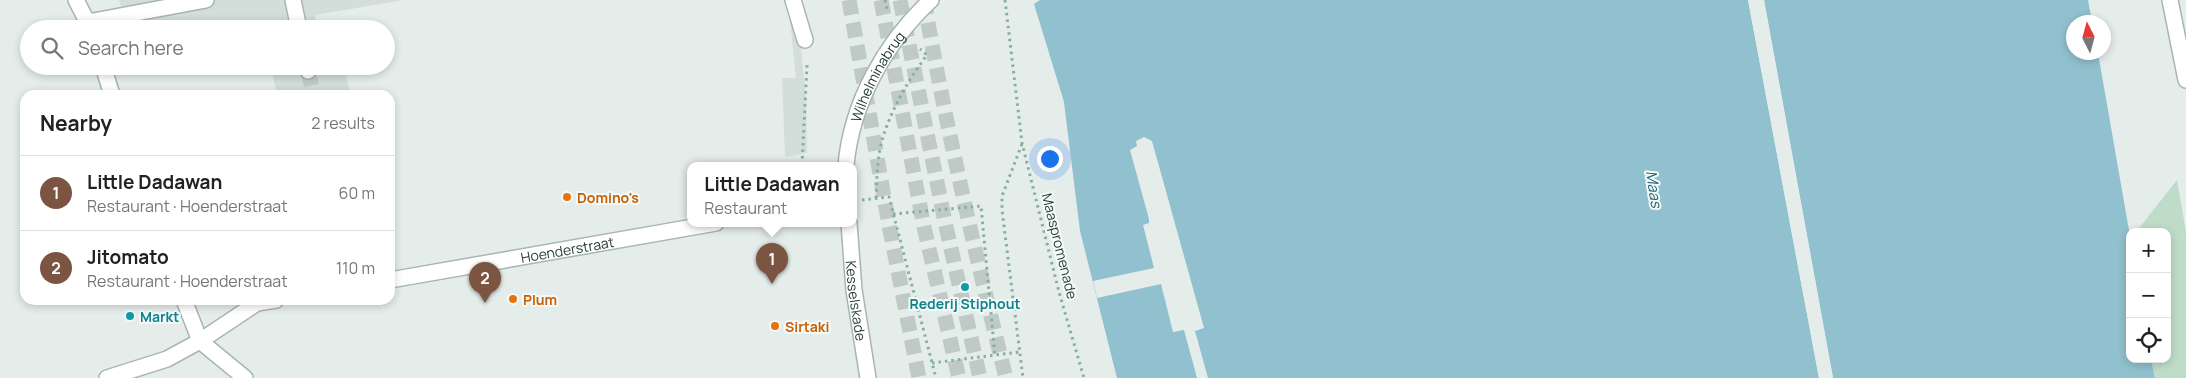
<!DOCTYPE html>
<meta charset="utf-8">
<style>
:root{--surface:#fff;--page:#f2f2f2;--text:#222;--muted:#767676;--line:#e0e0e0;--accent:#7b5442}
body{margin:0;font-family:Manrope,sans-serif;background:var(--page);color:var(--text)}
.controls{position:absolute;right:15px;bottom:15px;display:grid;overflow:hidden;border-radius:10px;box-shadow:0 2px 8px #0003}
.controls button{width:45px;height:45px;display:grid;place-items:center;padding:0;border:0;border-bottom:1px solid var(--line);background:var(--surface);color:var(--text);font:25px sans-serif}
.compass{position:absolute;left:2066px;top:15px;width:45px;height:45px;border-radius:50%;background:var(--surface);box-shadow:0 2px 8px #0003;rotate:354deg}
.you{position:absolute;left:1049px;top:158px;width:18px;height:18px;margin:-12px;border:4px solid #fff;border-radius:50%;background:#1a73e8;box-shadow:0 0 0 8px #1a73e833}
.badge{display:grid;place-items:center;width:32px;height:32px;border-radius:50%;background:var(--accent);color:#fff;font-size:16px;font-weight:700}
.pin{position:absolute;translate:-50% -41px;filter:drop-shadow(0 1px 2px #0008)}
.pin::after{content:'';position:absolute;top:26px;width:18px;height:15px;background:inherit;clip-path:polygon(0 0,100% 0,50% 100%)}
.popup{position:absolute;left:687px;top:162px;width:170px;height:65px;box-sizing:border-box;display:grid;place-content:center;border-radius:10px;background:var(--surface);filter:drop-shadow(0 1px 4px #0005);font-size:16px;white-space:nowrap;color:var(--muted)}
.popup b{font-size:19px;color:var(--text)}
.popup::after{content:'';position:absolute;left:50%;top:100%;margin-left:-10px;border:10px solid transparent;border-top-color:var(--surface)}
.list{margin:0;padding:0;list-style:none}
h2{display:flex;justify-content:space-between;align-items:center;height:65px;margin:0;padding:0 20px;font-size:21px}
h2 small{font-size:16px;font-weight:400;color:var(--muted)}
.list li{display:grid;grid-template-columns:32px 1fr auto;gap:15px;align-items:center;box-sizing:border-box;height:75px;padding:0 20px;border-top:1px solid var(--line)}
.list b{display:block;font-size:19px;white-space:nowrap}
.list p{margin:0;font-size:16px;white-space:nowrap;color:var(--muted)}
.list em{font-size:16px;font-style:normal;color:var(--muted)}
.icon{flex:none;width:28px;height:28px;fill:none;stroke:currentColor;stroke-width:2;stroke-linecap:round;stroke-linejoin:round}
.map{position:relative;flex:none;width:2186px;height:378px;overflow:hidden}
.search{position:absolute;background:var(--surface);box-shadow:0 2px 8px #0003;left:20px;top:20px;width:375px;height:55px;display:flex;align-items:center;gap:12px;box-sizing:border-box;padding:0 18px;border-radius:28px;color:var(--muted);font-size:19px}
.panel{position:absolute;background:var(--surface);box-shadow:0 2px 8px #0003;left:20px;top:90px;width:375px;height:215px;border-radius:15px}
.map>svg:first-child{display:block}
.built{fill:#d3ddd9}
.green{fill:#bfdcc9}
.water{fill:#91c0ce}
.pier{fill:#e5edea}
.lines{fill:none;stroke-linecap:round;stroke-linejoin:round}
.minor-tunnel{stroke:#bfcac7;stroke-width:15;stroke-dasharray:15 8;stroke-linecap:butt}
.major-tunnel{stroke:#bfcac7;stroke-width:15;stroke-dasharray:15 8;stroke-linecap:butt}
.minor-casing{stroke:#a8b5b1;stroke-width:18}
.path{stroke:#87aea5;stroke-width:3;stroke-dasharray:2.5 4;stroke-linecap:butt}
.minor{stroke:#fff;stroke-width:15}
.food-dot{fill:#e8710a;stroke:#f5faf8;stroke-width:2}
.culture-dot{fill:#0f9aa8;stroke:#f5faf8;stroke-width:2}
.labels{text-anchor:middle;dominant-baseline:central;stroke-width:4;stroke-linejoin:round;paint-order:stroke}
.street-label{font-size:14px;fill:#253e39;stroke:#f5faf8}
.food-label{font-size:14px;font-weight:bold;fill:#c56008;stroke:#f5faf8;text-anchor:start}
.culture-label{font-size:14px;font-weight:bold;fill:#0d838f;stroke:#f5faf8}
.water-label{font-size:15px;font-style:italic;fill:#236276;stroke:#f5faf8}
</style>
<div class="map">
<svg width="2186" height="378" viewBox="0 0 2186 378">
<rect width="100%" height="100%" fill="#e5edea"/>
<!-- built -->
<g class="built">
<polygon points="119,0 404,0 315,15 317,29 128,29"/>
<polygon points="788,0 796,0 806,99 807,153 785,157 782,78 796,78"/>
<polygon points="271,66 345,66 350,95 277,95"/>
</g>
<!-- green -->
<polygon class="green" points="2177,180 2186,232 2186,378 2155,378 2151,359 2167,359 2167,232 2136,232"/>
<!-- water -->
<g class="water">
<polygon points="1040,0 1748,0 1819,378 1117,378 1080,231 1064,102 1034,4"/>
<polygon points="1764,0 2088,0 2092,22 2074,22 2074,52 2098,53 2130,236 2130,359 2151,359 2155,378 1833,378"/>
</g>
<!-- pier -->
<g class="pier">
<polygon points="1748,0 1751,0 1822,378 1819,378"/>
<polygon points="1761,0 1764,0 1833,378 1831,378"/>
<polygon points="1144,137 1152,141 1204,328 1195,331 1208,378 1197,378 1184,330 1173,332 1161,284 1097,298 1093,281 1154,268 1143,225 1149,223 1149,219 1130,150 1137,146 1136,141"/>
</g>
<g class="lines">
<!-- minor-tunnel -->
<g class="minor-tunnel">
<polyline points="849,0 889,225 919,378"/>
<path d="M924,0C946,127 975,253 1006,378"/>
<polyline points="308,71 314,95"/>
</g>
<!-- major-tunnel -->
<g class="major-tunnel">
<polyline points="881,0 924,227 959,378"/>
<polyline points="900,0 945,222 980,378"/>
</g>
<!-- minor casing -->
<g class="minor-casing">
<g id="minor">
<polyline points="76,0 91,29"/>
<polyline points="293,0 299,29"/>
<polyline points="793,0 805,40"/>
<polyline points="2170,0 2186,80"/>
<polyline points="88,22 206,0"/>
<polyline points="103,66 112,95"/>
<polyline points="307,66 308,71"/>
<path id="s1" d="M846,165C852,102 885,43 931,0"/>
<path id="s2" d="M849,223L854,290L868,378"/>
<path id="s3" d="M390,280L716,223"/>
<polyline points="184,300 200,341 245,378"/>
<polyline points="107,378 167,359 200,341 257,303 276,300"/>
</g>
</g>
<!-- path -->
<g class="path">
<polyline points="885,0 887,9"/>
<polyline points="1005,0 1022,143 1059,292 1084,378"/>
<polyline points="1022,144 1002,196 1002,210 1023,378"/>
<polyline points="802,165 807,65"/>
<path d="M876,198C877,178 877,156 883,137C892,108 909,79 927,55L920,49"/>
<polyline points="862,200 889,197 936,378"/>
<polyline points="893,214 981,206 995,356"/>
<polyline points="932,363 1019,352"/>
</g>
<!-- minor -->
<use href="#minor" class="minor"/>
</g>
<!-- markers -->
<g class="food-dot">
<circle cx="567" cy="197" r="5"/>
<circle cx="513" cy="299" r="5"/>
<circle cx="775" cy="326" r="5"/>
</g>
<g class="culture-dot">
<circle cx="965" cy="287" r="5"/>
<circle cx="130" cy="316" r="5"/>
</g>
<g class="labels">
<!-- street labels -->
<g class="street-label">
<text stroke="none"><textPath href="#s1" startOffset="95">Wilhelminabrug</textPath></text>
<text transform="translate(1060 246) rotate(76)">Maaspromenade</text>
<text stroke="none"><textPath href="#s3" startOffset="180">Hoenderstraat</textPath></text>
<text stroke="none"><textPath href="#s2" startOffset="78">Kesselskade</textPath></text>
</g>
<!-- food labels -->
<g class="food-label">
<text x="577" y="197">Domino's</text>
<text x="523" y="299">Plum</text>
<text x="785" y="326">Sirtaki</text>
</g>
<!-- culture labels -->
<g class="culture-label">
<text x="965" y="303">Rederij Stiphout</text>
<text x="140" y="316" text-anchor="start">Markt</text>
</g>
<!-- water labels -->
<g class="water-label">
<text transform="translate(1654 189) rotate(81)">Maas</text>
</g>
</g>
</svg>
<div class="controls">
<button>+</button>
<button>−</button>
<button><svg class="icon" aria-label="locate" viewBox="0 0 24 24"><circle cx="12" cy="12" r="6"/><path d="M12 2v4M12 18v4M2 12h4M18 12h4"/></svg></button>
</div>
<svg class="compass" viewBox="-18 -18 36 36"><path d="M0-13l5 13h-10z" fill="#e53935"/><path d="M0 13l5-13h-10z" fill="#767676"/></svg>
<div class="you"></div>
<div class="pin badge" style="left:772px;top:284px">1</div>
<div class="popup"><b>Little Dadawan</b>Restaurant</div>
<div class="pin badge" style="left:485px;top:303px">2</div>
<div class="search"><svg class="icon" aria-label="search" viewBox="0 0 24 24"><circle cx="10" cy="10" r="6"/><path d="M15 15l6 6"/></svg>Search here</div>
<section class="panel">
<h2>Nearby<small>2 results</small></h2>
<ul class="list">
<li><span class="badge">1</span><div><b>Little Dadawan</b><p>Restaurant · Hoenderstraat</p></div><em>60 m</em></li>
<li><span class="badge">2</span><div><b>Jitomato</b><p>Restaurant · Hoenderstraat</p></div><em>110 m</em></li>
</ul>
</section>
</div>
